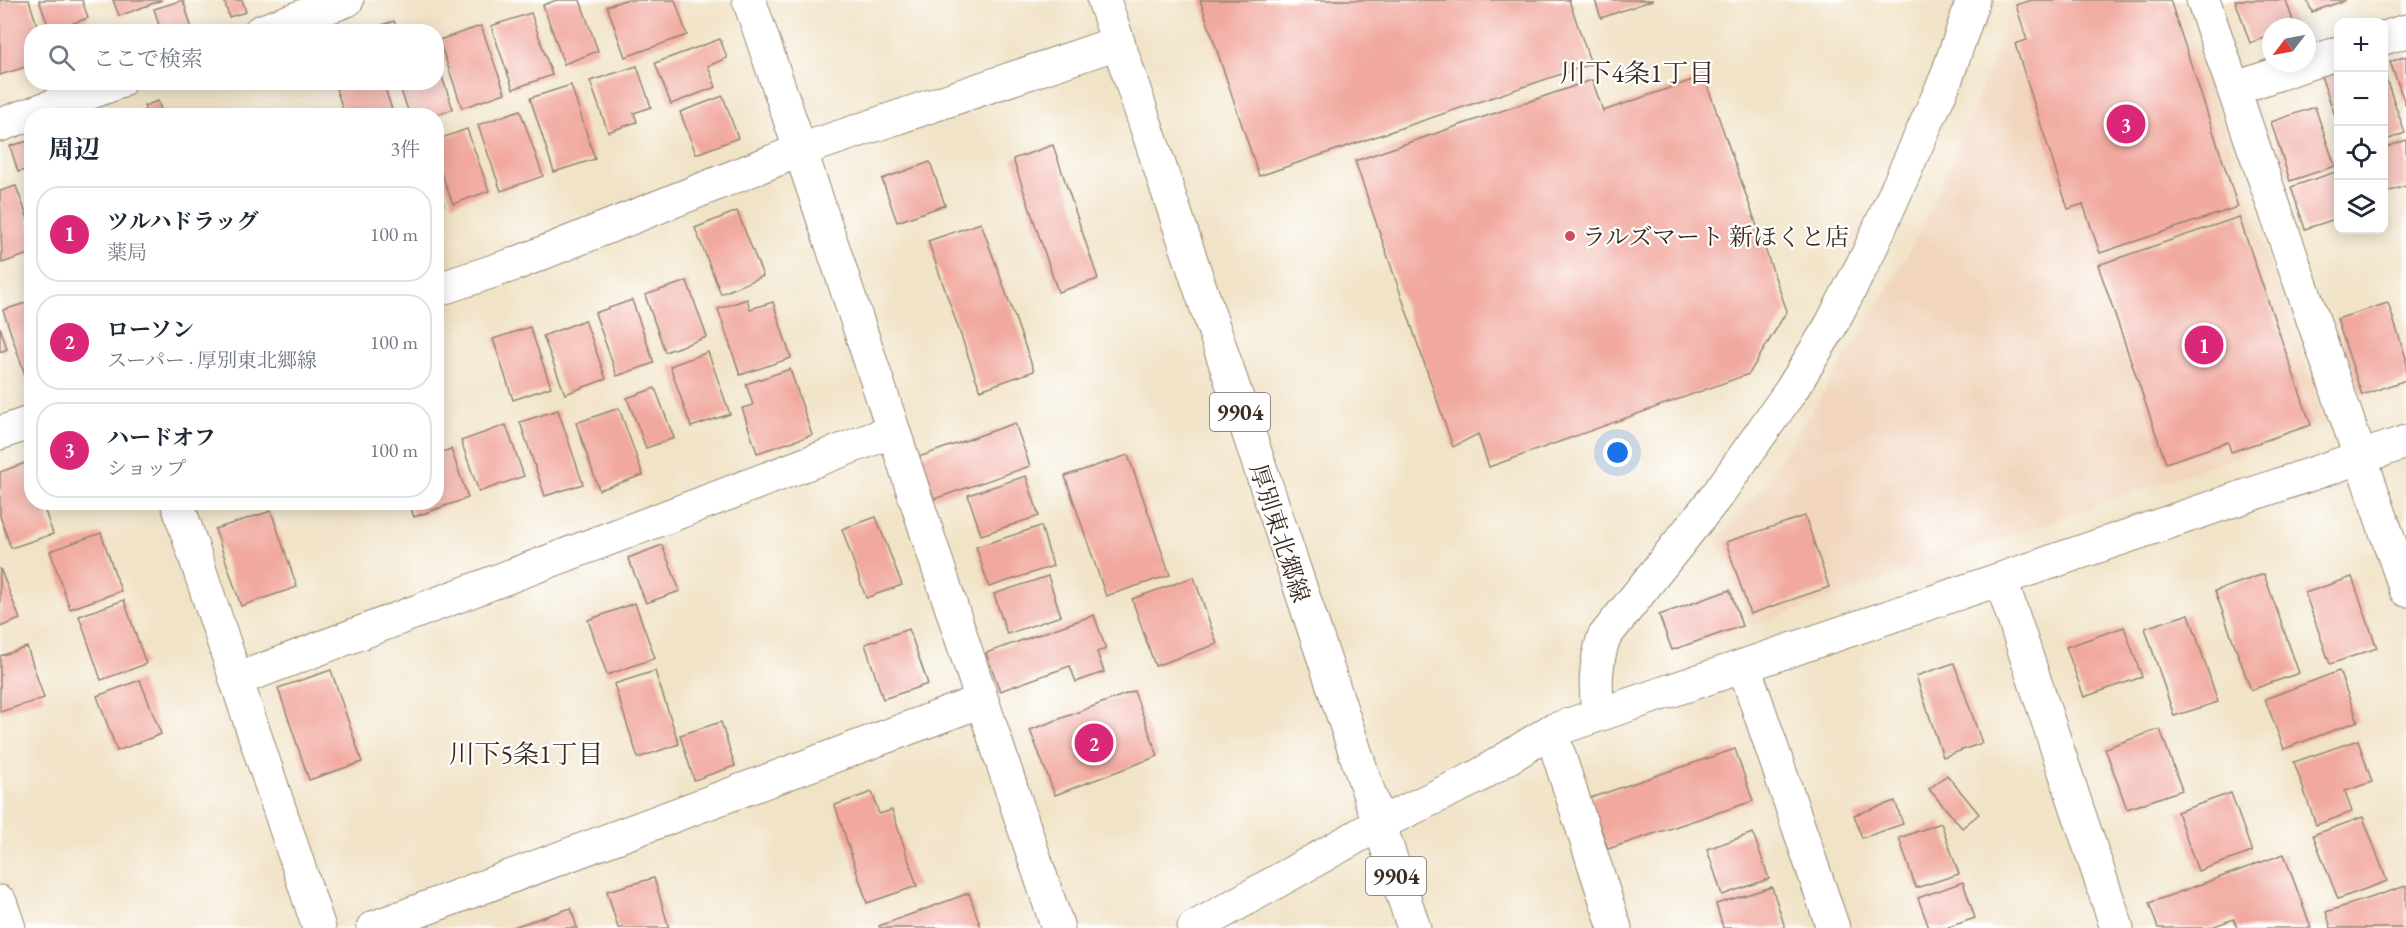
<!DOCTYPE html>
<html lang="ja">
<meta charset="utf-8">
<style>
:root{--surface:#fff;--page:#f6f6f7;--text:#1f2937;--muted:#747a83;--line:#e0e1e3;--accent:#db2777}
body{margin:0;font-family:"EB Garamond","Noto Serif JP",serif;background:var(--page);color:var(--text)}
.controls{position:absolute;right:18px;top:18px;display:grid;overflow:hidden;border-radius:12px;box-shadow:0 3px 15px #0003}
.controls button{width:54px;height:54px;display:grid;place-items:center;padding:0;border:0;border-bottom:2px solid var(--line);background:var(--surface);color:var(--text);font:30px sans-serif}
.compass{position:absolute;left:2262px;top:18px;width:54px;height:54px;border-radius:50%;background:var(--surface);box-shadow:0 3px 15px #0003;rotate:238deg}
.you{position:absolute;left:1618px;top:453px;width:21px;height:21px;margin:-15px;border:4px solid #fff;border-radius:50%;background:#1a73e8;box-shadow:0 0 0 9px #1a73e833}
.badge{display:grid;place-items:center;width:39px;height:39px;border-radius:50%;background:var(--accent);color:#fff;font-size:20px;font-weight:700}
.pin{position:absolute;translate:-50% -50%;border:3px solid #fff;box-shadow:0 2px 6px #0006}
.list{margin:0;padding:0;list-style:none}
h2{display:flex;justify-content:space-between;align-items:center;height:78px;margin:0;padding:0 24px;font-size:26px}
h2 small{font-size:20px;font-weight:400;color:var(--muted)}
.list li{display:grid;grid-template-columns:39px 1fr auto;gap:18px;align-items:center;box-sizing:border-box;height:96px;margin:0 12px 12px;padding:0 12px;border:2px solid var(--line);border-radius:24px}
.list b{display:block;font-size:22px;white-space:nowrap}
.list p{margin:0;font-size:20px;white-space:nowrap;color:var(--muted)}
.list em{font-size:20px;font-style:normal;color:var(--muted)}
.icon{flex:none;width:33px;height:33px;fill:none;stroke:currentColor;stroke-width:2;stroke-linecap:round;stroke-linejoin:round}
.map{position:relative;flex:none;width:2406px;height:928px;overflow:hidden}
.search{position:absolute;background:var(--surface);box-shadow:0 3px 15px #0003;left:24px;top:24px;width:420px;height:66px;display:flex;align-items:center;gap:15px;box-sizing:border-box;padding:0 21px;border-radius:24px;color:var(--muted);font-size:22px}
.panel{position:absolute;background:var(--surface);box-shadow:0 3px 15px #0003;left:24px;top:108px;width:420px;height:402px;border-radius:24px}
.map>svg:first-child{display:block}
.built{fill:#f1d5bd}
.building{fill:#f1a89e}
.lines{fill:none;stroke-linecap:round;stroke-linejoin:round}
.minor-casing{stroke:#968672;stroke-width:35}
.major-casing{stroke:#968672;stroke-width:35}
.minor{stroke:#fff;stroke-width:33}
.major{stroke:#fff;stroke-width:33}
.poi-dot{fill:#d1495b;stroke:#fff;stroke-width:2}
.labels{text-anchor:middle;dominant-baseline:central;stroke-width:4.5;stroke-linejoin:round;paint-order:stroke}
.shield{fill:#fff;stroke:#766a62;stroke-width:1.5}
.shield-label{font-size:22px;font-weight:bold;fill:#3b2a1e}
.poi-label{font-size:24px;fill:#3b2a1e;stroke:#fff;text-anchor:start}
.street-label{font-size:24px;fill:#3b2a1e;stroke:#fff}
.neighbourhood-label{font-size:26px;fill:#3b2a1e;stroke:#fff}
</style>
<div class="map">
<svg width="2406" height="928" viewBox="0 0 2406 928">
<rect width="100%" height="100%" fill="#fff"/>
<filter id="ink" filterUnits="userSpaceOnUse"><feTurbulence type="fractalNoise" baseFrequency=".0167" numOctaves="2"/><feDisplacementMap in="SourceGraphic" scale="12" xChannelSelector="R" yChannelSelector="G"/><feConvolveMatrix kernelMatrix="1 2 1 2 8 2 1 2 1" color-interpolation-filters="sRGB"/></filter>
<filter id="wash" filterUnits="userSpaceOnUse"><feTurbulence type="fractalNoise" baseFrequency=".008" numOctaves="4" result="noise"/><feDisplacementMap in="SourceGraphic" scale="24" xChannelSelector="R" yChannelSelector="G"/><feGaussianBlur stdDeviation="1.35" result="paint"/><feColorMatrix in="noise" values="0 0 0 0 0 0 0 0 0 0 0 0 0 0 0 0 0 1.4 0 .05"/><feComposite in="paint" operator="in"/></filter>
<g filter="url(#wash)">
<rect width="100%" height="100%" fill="#f1e3c7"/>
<!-- built -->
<polygon class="built" points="2013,0 2179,0 2326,425 1751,626 1718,539 1765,484 1877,308 1919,234 1969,123"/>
<g id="blocks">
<!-- building -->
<g class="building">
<polygon points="0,0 29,0 39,32 32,32 32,65 0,75"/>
<polygon points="39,0 82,0 88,18 50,31"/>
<polygon points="113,0 162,0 119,16"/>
<polygon points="183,0 193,32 161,32 154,9"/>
<polygon points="224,0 242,0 246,12 229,17"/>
<polygon points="557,0 580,0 598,51 564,64 543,5"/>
<polygon points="625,0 675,0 687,35 625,57 607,6"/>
<polygon points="1200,0 1569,0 1591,64 1259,176"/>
<polygon points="1595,0 1653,0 1601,18"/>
<polygon points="2032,0 2170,0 2238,207 2100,253 2083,204 2068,209 2015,44 2027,40 2016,5"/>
<polygon points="2235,0 2286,0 2295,27 2271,27 2271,36 2250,43"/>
<polygon points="2307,0 2346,0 2312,12"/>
<polygon points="531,13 552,75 513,89 491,26"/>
<polygon points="394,21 398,32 378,32 377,27"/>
<polygon points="481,26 505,93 462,108 439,40"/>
<polygon points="720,39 727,58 708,66 716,87 671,104 655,63"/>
<polygon points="2406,56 2406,106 2390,62"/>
<polygon points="437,62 453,109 435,116 410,116 398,82 436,82"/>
<polygon points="637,66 651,107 634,113 637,122 608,132 590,81"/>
<polygon points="2338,70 2338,124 2321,76"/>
<polygon points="2384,73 2405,133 2384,141"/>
<polygon points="1704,76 1787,311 1749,374 1489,467 1478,434 1453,447 1355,161 1592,80 1603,111"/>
<polygon points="334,82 383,82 394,116 345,116"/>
<polygon points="571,85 595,159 554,172 530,98"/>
<polygon points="723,96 738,138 696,154 680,112"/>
<polygon points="158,101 163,116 147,116 144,106"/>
<polygon points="2315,107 2335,166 2290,181 2271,122"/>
<polygon points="520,110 543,176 501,191 478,125"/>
<polygon points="467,129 489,191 453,204 436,159 436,140"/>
<polygon points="2406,140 2406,186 2384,193 2384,148"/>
<polygon points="28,141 32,151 32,168 18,172 10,146"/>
<polygon points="1053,145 1098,279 1058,292 1013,159"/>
<polygon points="930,162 945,205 897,222 882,179"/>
<polygon points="2338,171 2338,218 2305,229 2291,187"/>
<polygon points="16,186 32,230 32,253 2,263 0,191"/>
<polygon points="436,186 444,205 436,207"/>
<polygon points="737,211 763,276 721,294 695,228"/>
<polygon points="2239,217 2311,425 2231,452 2228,442 2166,463 2098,265"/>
<polygon points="981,223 1034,371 980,390 928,241"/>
<polygon points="687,281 707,337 665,352 645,295"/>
<polygon points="747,299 750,309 773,302 791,358 740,375 718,309"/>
<polygon points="632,300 654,363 617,376 595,313"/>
<polygon points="32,301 32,385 29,386 3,310"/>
<polygon points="2388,303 2406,358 2406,380 2362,395 2337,319"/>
<polygon points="585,320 606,379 565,394 543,336"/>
<polygon points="0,327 7,349 0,352"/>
<polygon points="530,327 551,387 513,400 493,339"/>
<polygon points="708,352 730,414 691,427 670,366"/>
<polygon points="790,369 812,435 757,453 742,408 753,405 746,384"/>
<polygon points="655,388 674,438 646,448 627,398"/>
<polygon points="619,408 643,475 599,490 576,423"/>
<polygon points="558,410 583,484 545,496 520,422"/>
<polygon points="1015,423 1030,466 934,499 919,457"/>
<polygon points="506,425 524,476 479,492 461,441"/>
<polygon points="451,449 468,498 414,517 409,502 436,502 436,454"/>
<polygon points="1128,455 1170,575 1106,596 1065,476"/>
<polygon points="28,462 32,471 32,502 42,502 53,534 11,548 0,516 0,472"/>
<polygon points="1026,476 1039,516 981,535 968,495"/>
<polygon points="271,511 297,587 241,606 215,529"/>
<polygon points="1805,516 1829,587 1750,614 1726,542"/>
<polygon points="876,517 902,585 866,598 842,529"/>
<polygon points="1041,526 1053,566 989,587 976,547"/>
<polygon points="101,533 121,591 70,609 50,551"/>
<polygon points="662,545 680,591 646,603 628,558"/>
<polygon points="0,568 20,619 0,627"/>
<polygon points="2264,574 2299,673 2251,690 2215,591"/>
<polygon points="1048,576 1061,616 1007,634 994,594"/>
<polygon points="1194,577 1217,644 1155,666 1132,599"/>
<polygon points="2352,577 2377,648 2330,664 2305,593"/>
<polygon points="1730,590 1742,626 1672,650 1659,615"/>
<polygon points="124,600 146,664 101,680 79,616"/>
<polygon points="635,603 655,658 607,675 588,620"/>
<polygon points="2189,614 2218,702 2174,716 2145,628"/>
<polygon points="1094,615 1106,649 1097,652 1104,672 1076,682 1070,666 1000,691 986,653"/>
<polygon points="2124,627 2142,677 2084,697 2066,647"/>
<polygon points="909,629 928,684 883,699 865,644"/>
<polygon points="27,647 44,698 0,712 0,656"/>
<polygon points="1954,663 1982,743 1943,757 1916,676"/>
<polygon points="331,670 362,762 309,780 278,688"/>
<polygon points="655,671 679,744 638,758 614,684"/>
<polygon points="2339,671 2358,721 2284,749 2265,699"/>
<polygon points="140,680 161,734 117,751 97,696"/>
<polygon points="1134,691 1158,756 1055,795 1030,730"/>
<polygon points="721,722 735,766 694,780 680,735"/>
<polygon points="2160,729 2182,790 2127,809 2105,748"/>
<polygon points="2358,740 2372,782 2345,791 2352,812 2316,825 2294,762"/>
<polygon points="1735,749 1753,801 1608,849 1590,798"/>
<polygon points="1947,775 1979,814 1962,828 1929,789"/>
<polygon points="872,792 879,814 892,810 917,886 867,903 835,805"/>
<polygon points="2231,793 2252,852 2198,871 2177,812"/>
<polygon points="1895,801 1903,824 1862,838 1854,815"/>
<polygon points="2363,817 2387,881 2338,899 2313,835"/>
<polygon points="1941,823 1959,874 1916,888 1899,838"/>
<polygon points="1753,833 1769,879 1722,895 1707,849"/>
<polygon points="2284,854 2311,928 2237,928 2234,919 2209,928 2158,928 2149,903"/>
<polygon points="654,878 669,928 618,928 607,891"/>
<polygon points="1963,882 1975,918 1946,928 1929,928 1918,898"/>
<polygon points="2406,886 2406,928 2331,928 2326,912"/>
<polygon points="1772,887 1785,928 1723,928 1716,904"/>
<polygon points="969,893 981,928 880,928 879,926"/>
<polygon points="571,908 577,928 510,928"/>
</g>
</g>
</g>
<g filter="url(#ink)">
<use href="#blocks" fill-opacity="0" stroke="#968672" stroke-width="1.5"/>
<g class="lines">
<!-- minor casing -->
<g class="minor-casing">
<g id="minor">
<path d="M749,0C856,308 953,619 1058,928"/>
<polyline points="2203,0 2406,590"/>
<polyline points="260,32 347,0"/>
<polyline points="2384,38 2406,31"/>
<polyline points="2234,89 2338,53"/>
<polyline points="0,125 119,82"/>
<polyline points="436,290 515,264 801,150 1117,43"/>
<polyline points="0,433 32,422"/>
<polyline points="177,502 319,928"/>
<polyline points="2001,580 2117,928"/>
<polyline points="1744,666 1833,928"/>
<polyline points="236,680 893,431"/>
<path d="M1598,714C1595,685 1595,664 1604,637L1718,494L1792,389L1830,327L1868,254L1946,79L1973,0"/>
<polyline points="1551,731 1615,928"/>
<polyline points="0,902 9,928"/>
<polyline points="373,928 981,701"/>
<polyline points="1194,928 1379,824 1477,777 1551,731 2406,442"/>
</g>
</g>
<!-- major casing -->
<g class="major-casing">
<polyline id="major" points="1104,0 1414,928"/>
</g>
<!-- minor -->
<use href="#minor" class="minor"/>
<!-- major -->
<use href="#major" class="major"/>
</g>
</g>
<!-- markers -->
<circle class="poi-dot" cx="1570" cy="236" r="6"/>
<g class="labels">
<!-- shield labels -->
<g class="shield">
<rect x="1210" y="393" width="60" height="38" rx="4.5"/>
<rect x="1366" y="857" width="60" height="38" rx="4.5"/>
</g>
<g class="shield-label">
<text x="1240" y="412">9904</text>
<text x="1396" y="876">9904</text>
</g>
<!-- poi labels -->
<g class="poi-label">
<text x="1582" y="236">ラルズマート 新ほくと店</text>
</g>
<!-- street labels -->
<g class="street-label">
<text transform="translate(1280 533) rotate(72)">厚別東北郷線</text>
</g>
<!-- neighbourhood labels -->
<g class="neighbourhood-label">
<text x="1637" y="73">川下4条1丁目</text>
<text x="526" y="754">川下5条1丁目</text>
</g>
</g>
</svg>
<div class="controls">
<button>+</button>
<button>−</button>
<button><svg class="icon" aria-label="locate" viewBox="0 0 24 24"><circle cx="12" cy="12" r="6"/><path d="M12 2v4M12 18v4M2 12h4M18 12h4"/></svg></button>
<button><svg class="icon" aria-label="layers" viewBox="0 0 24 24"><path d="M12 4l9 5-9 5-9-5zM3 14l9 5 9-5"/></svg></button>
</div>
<svg class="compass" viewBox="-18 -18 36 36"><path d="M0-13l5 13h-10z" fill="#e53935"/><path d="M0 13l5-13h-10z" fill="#747a83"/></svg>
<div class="you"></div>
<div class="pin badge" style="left:2204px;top:345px">1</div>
<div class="pin badge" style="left:1094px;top:743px">2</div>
<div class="pin badge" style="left:2126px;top:124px">3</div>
<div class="search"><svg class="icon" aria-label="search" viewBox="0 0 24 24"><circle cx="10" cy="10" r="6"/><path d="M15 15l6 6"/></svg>ここで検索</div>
<section class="panel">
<h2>周辺<small>3件</small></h2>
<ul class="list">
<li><span class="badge">1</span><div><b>ツルハドラッグ</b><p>薬局</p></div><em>100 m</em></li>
<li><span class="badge">2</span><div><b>ローソン</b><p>スーパー · 厚別東北郷線</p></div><em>100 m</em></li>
<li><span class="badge">3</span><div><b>ハードオフ</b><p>ショップ</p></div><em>100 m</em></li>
</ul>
</section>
</div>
